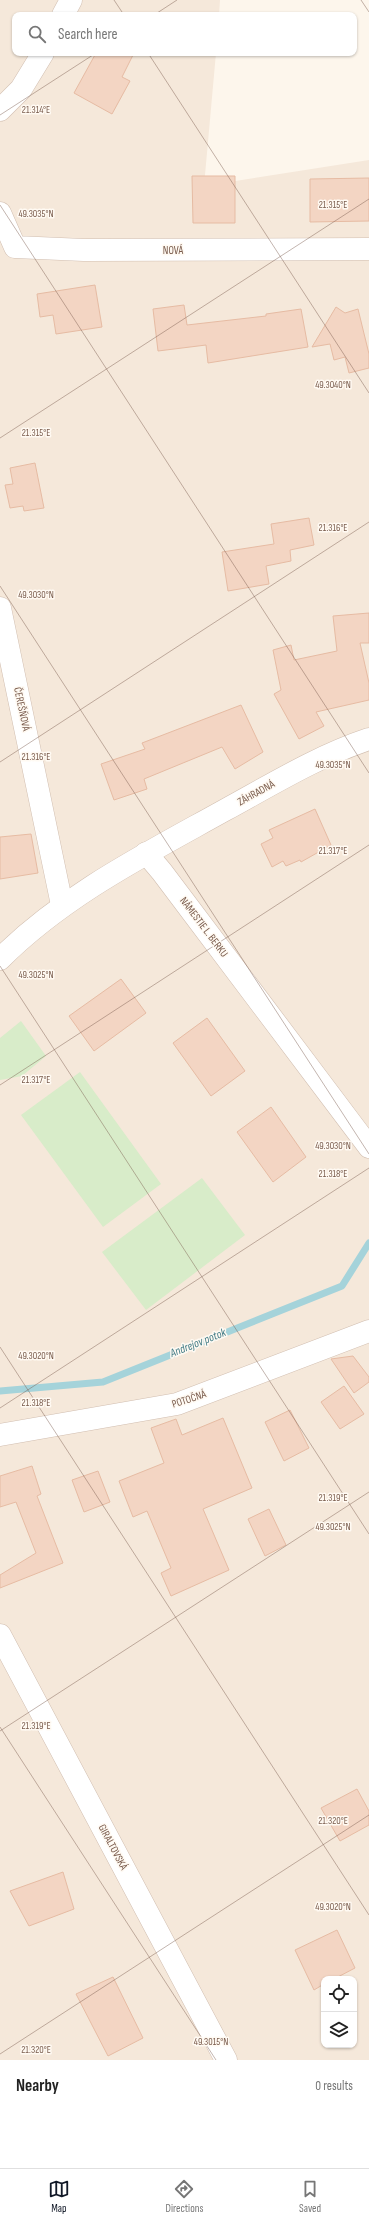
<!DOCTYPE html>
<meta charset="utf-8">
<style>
:root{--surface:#fff;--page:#f2f2f2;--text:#222;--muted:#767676;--line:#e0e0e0;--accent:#111827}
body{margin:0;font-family:"Sofia Sans Condensed",sans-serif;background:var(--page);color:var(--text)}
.controls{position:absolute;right:12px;bottom:12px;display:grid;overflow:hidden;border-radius:8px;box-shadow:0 1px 3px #0004}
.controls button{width:36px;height:36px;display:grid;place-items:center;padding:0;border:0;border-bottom:1px solid var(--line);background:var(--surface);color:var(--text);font:20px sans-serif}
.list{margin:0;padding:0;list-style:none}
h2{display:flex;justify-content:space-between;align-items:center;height:52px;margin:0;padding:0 16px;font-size:17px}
h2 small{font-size:13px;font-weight:400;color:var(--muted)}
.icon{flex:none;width:22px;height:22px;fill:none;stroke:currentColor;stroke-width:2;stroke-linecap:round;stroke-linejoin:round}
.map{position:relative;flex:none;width:369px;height:2060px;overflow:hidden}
.search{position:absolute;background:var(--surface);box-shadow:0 1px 3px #0004;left:12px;right:12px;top:12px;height:44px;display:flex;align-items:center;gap:10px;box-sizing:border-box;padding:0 14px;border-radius:8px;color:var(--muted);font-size:15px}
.sheet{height:108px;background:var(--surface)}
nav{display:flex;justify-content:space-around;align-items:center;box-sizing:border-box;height:56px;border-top:1px solid var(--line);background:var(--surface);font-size:11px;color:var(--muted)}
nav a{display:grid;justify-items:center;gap:2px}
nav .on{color:var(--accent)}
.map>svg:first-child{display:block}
.residential{fill:#f5e8da;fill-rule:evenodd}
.green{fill:#d8ecc9}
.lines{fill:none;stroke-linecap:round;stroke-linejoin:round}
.stream{stroke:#a5d3da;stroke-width:7}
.building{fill:#f3d5c3;stroke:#e6bba3}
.minor-casing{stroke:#d1beb0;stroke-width:23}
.tertiary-casing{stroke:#d1beb0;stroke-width:23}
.minor{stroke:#fff;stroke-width:22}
.tertiary{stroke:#fff;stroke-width:22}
.ticks{fill:none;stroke:#7a5c4d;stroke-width:1;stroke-opacity:0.45}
.labels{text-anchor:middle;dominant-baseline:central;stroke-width:3;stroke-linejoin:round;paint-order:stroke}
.street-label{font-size:11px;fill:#7a5c4d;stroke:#fffaf3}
.water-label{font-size:12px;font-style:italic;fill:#437c86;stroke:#fffaf3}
.ticks-label{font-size:10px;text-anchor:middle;fill:#7a5c4d;stroke:#fffaf3;stroke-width:3;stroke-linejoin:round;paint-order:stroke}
</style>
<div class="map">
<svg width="369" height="2060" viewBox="0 0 369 2060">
<rect width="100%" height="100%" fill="#fdf6ec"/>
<!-- residential -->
<path class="residential" d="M0,0H220L219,15H15V53H216L204,186L369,160V2060H0ZM324,1979H354V2045H324Z"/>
<!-- green -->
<g class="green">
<polygon points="21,1021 46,1056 22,1076 0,1080 0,1038"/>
<polygon points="80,1072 161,1184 103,1227 21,1115"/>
<polygon points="202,1178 245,1235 146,1310 102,1252"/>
</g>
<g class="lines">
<!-- stream -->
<polyline class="stream" points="0,1391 103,1382 342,1286 369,1243"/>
</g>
<!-- building -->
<g class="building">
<polygon points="96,53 134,53 122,77 130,81 112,114 74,93"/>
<polygon points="192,176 235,176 235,223 193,223"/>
<polygon points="369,178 369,221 310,222 310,179"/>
<polygon points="95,285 102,327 56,334 53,315 40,317 37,294"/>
<polygon points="184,305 187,325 266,316 266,314 301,309 308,347 208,363 206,345 158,351 153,309"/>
<polygon points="336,307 345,313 358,309 369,354 369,368 349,373 345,357 334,360 330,344 312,347"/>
<polygon points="35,463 44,508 24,511 23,506 10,508 5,485 13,484 10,468"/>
<polygon points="309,518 314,545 290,550 291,561 266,566 269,584 228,591 222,552 274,544 271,524"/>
<polygon points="369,613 369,643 360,643 369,683 369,700 316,712 324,726 299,739 274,694 281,690 273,650 291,645 294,660 337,651 333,616"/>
<polygon points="241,705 263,752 235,769 222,747 144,779 147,789 114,800 101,764 145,749 142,743"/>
<polygon points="315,809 331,845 301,862 300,860 286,866 283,861 272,867 261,844 273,838 269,830"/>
<polygon points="31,834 38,873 0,879 0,837"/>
<polygon points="121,979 146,1013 94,1051 69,1016"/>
<polygon points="207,1018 245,1071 211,1096 173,1043"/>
<polygon points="271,1107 306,1157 273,1182 237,1132"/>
<polygon points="353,1356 369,1377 369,1382 354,1393 331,1359"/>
<polygon points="344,1386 364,1414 340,1429 321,1402"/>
<polygon points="290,1410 309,1448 284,1461 265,1422"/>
<polygon points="223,1418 252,1488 203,1509 229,1570 171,1596 161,1573 171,1568 147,1511 133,1517 119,1481 164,1463 151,1428 176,1419 182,1435"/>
<polygon points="32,1466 41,1494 37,1496 63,1563 0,1588 0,1575 36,1553 16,1502 0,1507 0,1476"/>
<polygon points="98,1471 110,1502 84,1512 72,1480"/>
<polygon points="269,1509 286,1545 265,1556 248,1519"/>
<polygon points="357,1789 369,1811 369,1825 340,1841 321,1808"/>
<polygon points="63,1872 74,1909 29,1926 10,1891"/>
<polygon points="337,1930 355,1968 334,1979 324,1979 324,1984 314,1990 295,1950"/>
<polygon points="113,1977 143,2038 108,2056 76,1994"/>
</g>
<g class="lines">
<!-- minor casing -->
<g class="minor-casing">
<g id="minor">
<polyline points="63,15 71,0"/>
<polyline points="0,110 21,89 43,53"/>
<polyline points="0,213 15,247 84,250 369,249"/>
<polyline points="0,608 62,905"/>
<polyline points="146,853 162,872 369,1147"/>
<polyline points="0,1435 177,1404 369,1331"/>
</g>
</g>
<!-- tertiary casing -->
<g class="tertiary-casing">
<g id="tertiary">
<path d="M0,959C64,895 146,854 225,810C271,785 318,756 369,739"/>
<polyline points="0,1635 226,2060"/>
</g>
</g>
<!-- minor -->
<use href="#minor" class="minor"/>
<!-- tertiary -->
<use href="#tertiary" class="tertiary"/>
</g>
<!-- ticks -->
<path class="ticks" d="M114,0L124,15M361,0L369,12M154,15L177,0M148,53L369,393M0,115L96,53M0,205L369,773M0,438L369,199M0,586L369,1154M0,762L369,522M0,966L369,1534M0,1085L369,845M0,1347L369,1915M0,1408L369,1168M0,1727L216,2060M0,1731L369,1492M0,2054L369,1815"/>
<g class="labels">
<!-- street labels -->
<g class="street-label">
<text x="173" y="250">NOVÁ</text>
<text transform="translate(22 709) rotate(78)">ČEREŠŇOVÁ</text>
<text transform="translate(256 793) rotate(-29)">ZÁHRADNÁ</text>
<text transform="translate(204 927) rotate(53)">NÁMESTIE L. BERKU</text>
<text transform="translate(189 1399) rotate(-18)">POTOČNÁ</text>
<text transform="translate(113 1847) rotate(62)">GIRALTOVSKÁ</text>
</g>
<!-- water labels -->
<g class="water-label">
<text transform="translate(198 1343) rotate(-22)">Andrejov potok</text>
</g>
</g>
<g class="ticks-label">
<text x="36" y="113">21.314°E</text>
<text x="333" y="208">21.315°E</text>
<text x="36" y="217">49.3035°N</text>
<text x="333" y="388">49.3040°N</text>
<text x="36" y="436">21.315°E</text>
<text x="333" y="531">21.316°E</text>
<text x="36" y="598">49.3030°N</text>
<text x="36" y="760">21.316°E</text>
<text x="333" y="768">49.3035°N</text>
<text x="333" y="854">21.317°E</text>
<text x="36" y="978">49.3025°N</text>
<text x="36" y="1083">21.317°E</text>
<text x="333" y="1149">49.3030°N</text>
<text x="333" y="1177">21.318°E</text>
<text x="36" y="1359">49.3020°N</text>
<text x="36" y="1406">21.318°E</text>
<text x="333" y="1501">21.319°E</text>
<text x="333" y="1530">49.3025°N</text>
<text x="36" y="1729">21.319°E</text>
<text x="333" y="1824">21.320°E</text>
<text x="333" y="1910">49.3020°N</text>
<text x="211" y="2045">49.3015°N</text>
<text x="36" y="2053">21.320°E</text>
</g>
</svg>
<div class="controls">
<button><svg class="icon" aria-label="locate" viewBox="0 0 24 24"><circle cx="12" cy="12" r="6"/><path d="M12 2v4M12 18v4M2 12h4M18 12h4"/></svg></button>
<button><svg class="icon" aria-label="layers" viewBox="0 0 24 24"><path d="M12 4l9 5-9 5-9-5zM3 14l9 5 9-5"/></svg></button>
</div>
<div class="search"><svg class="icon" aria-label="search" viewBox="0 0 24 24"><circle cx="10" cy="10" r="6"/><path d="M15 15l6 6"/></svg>Search here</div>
</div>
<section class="sheet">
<h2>Nearby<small>0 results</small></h2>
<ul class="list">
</ul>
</section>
<nav>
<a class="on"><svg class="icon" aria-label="map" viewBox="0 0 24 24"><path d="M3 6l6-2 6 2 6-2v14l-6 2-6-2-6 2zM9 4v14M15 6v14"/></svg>Map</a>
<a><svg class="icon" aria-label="directions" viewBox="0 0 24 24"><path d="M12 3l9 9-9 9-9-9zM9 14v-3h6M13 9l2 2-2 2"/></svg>Directions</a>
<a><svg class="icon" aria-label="saved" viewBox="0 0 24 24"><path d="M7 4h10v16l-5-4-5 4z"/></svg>Saved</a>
</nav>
